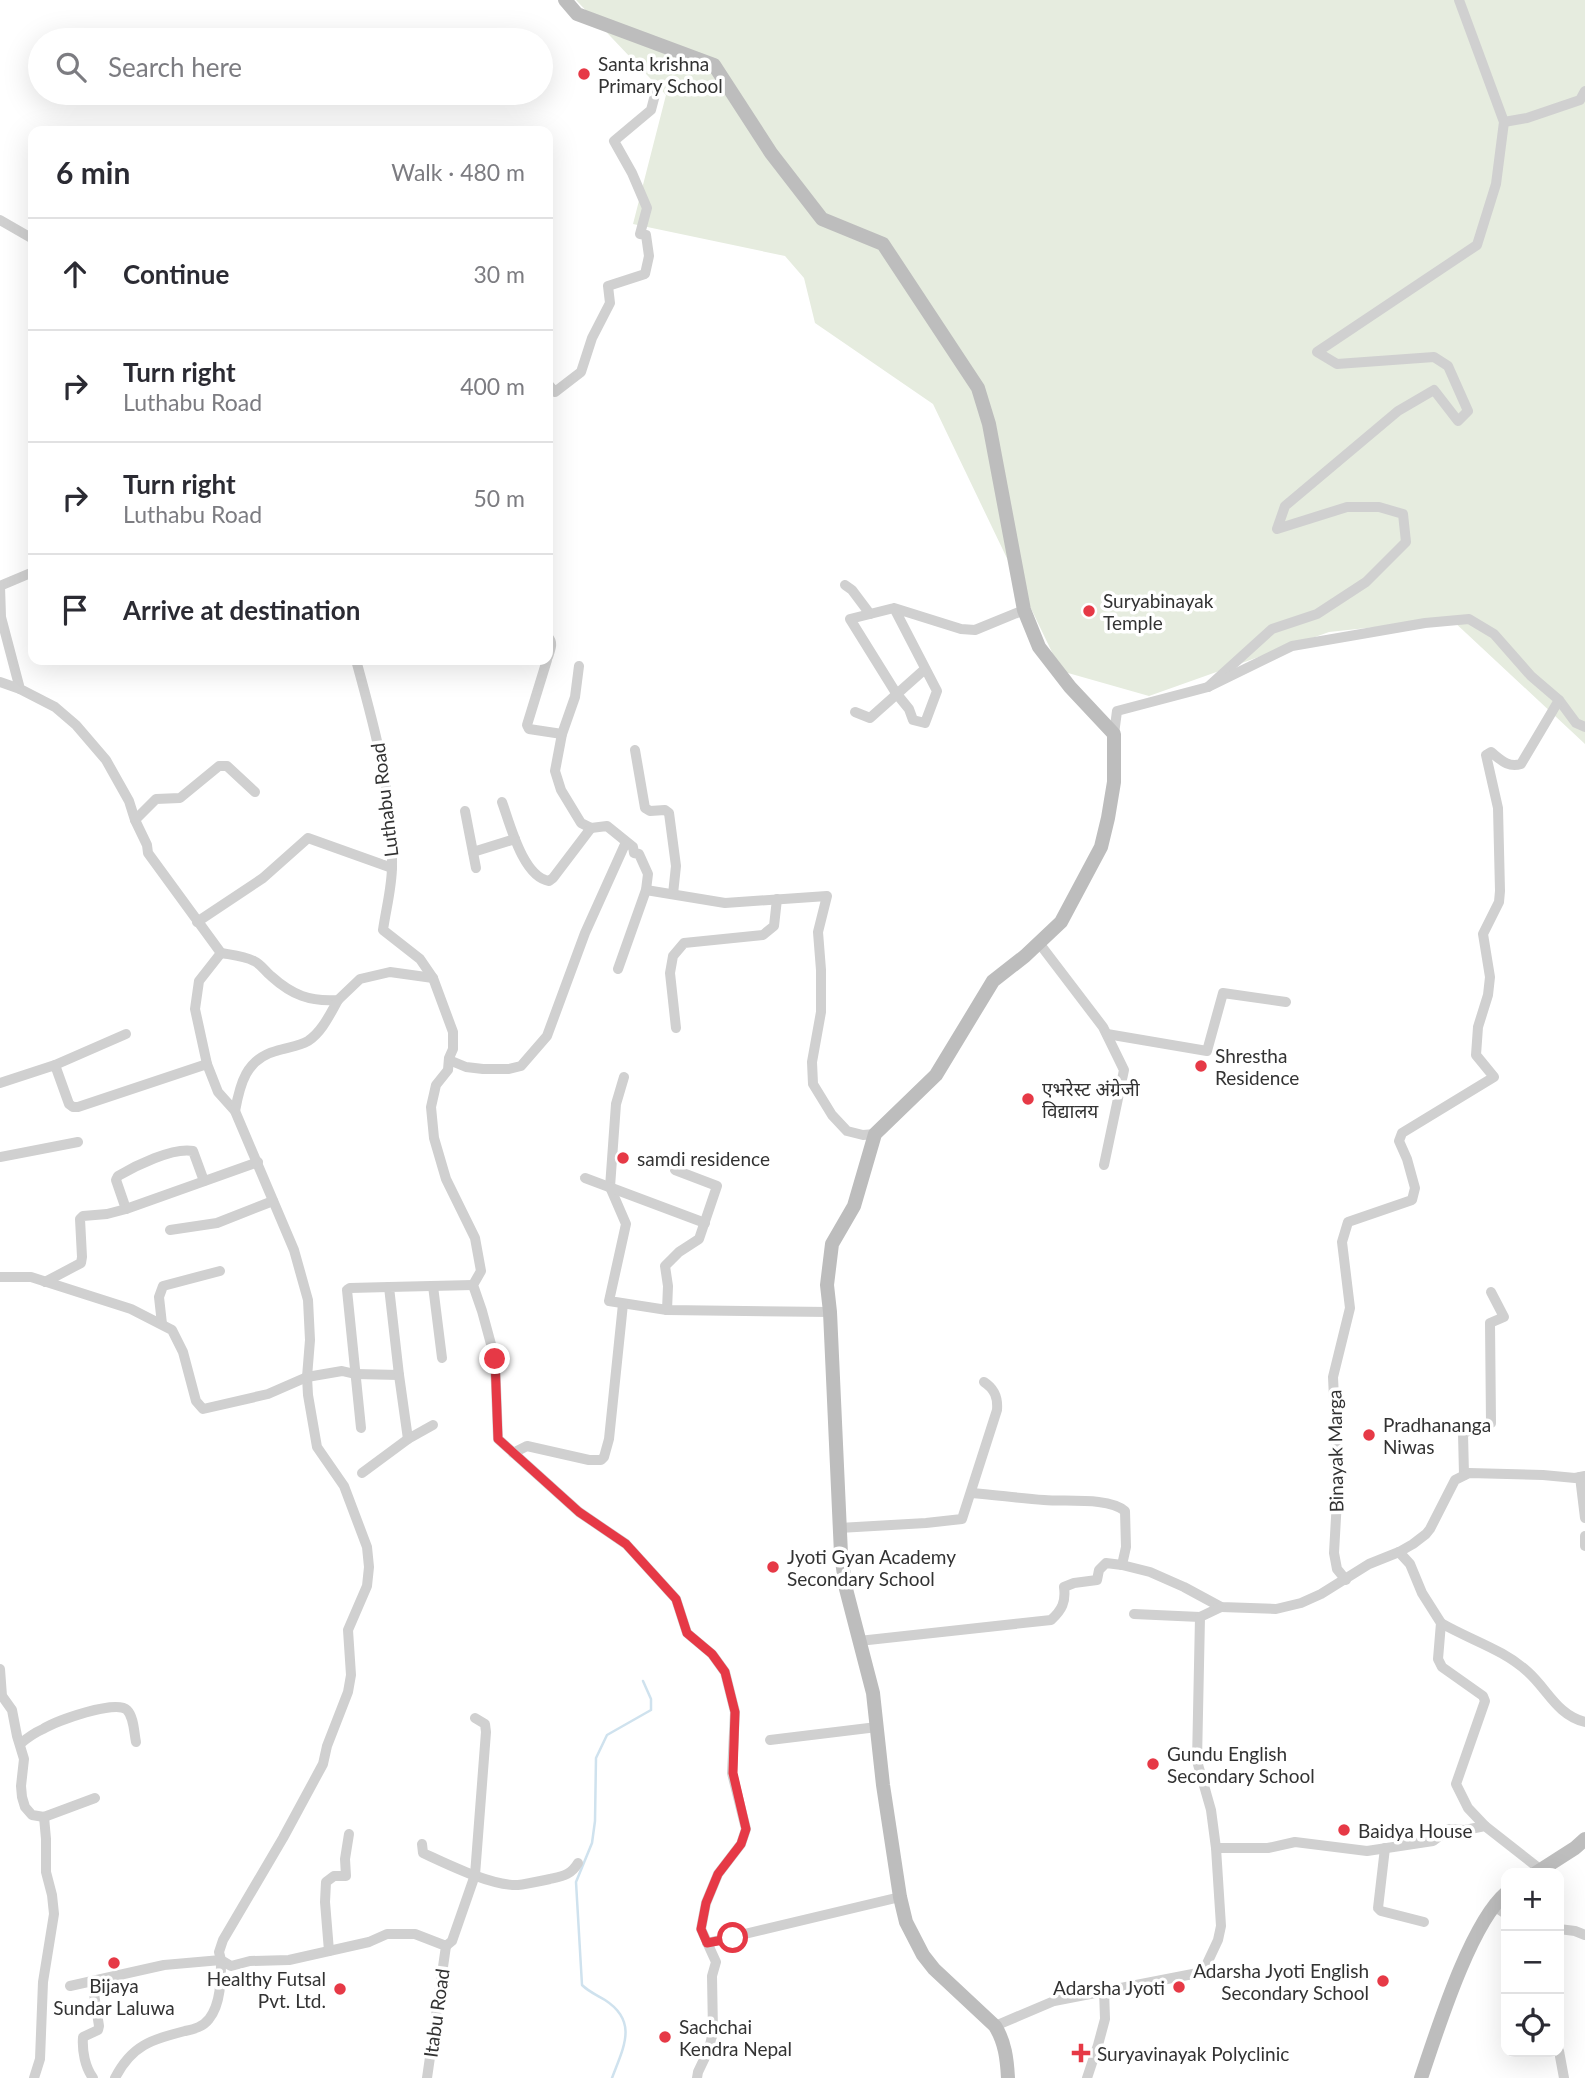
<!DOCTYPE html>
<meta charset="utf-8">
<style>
:root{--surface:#fff;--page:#f7f7f7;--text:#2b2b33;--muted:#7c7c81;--line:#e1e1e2}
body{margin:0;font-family:Lato,"Noto Sans Devanagari",sans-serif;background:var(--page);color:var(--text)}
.controls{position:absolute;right:21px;bottom:21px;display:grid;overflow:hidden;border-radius:14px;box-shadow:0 7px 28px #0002}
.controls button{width:63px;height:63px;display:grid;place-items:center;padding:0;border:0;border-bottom:2px solid var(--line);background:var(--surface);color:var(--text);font:35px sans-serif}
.stop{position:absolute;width:21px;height:21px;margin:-16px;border:5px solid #e63946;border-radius:50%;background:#fff}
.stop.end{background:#e63946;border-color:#fff;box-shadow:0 2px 7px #0008}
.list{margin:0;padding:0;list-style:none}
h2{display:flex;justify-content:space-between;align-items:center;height:91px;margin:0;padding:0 28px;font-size:30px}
h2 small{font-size:23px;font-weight:400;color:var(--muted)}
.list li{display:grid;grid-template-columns:46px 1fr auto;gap:21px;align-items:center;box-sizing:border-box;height:112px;padding:0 28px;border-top:2px solid var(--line)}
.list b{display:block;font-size:26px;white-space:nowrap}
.list p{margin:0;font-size:23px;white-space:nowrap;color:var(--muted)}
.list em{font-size:23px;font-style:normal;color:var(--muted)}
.icon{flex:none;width:38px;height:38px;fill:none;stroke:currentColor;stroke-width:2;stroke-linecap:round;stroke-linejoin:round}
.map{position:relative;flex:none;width:1585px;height:2078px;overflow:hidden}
.search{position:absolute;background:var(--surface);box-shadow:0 7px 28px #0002;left:28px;top:28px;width:525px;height:77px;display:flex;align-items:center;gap:18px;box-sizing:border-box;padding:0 24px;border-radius:38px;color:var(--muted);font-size:26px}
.panel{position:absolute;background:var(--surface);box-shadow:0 7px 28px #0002;left:28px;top:126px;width:525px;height:539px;border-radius:14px}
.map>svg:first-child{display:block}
.green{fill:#e6ecdf}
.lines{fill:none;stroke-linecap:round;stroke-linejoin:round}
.stream{stroke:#cfe2ee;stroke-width:2.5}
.street{stroke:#d0d0d0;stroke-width:10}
.secondary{stroke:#bdbdbd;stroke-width:14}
.route{stroke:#e63946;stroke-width:9}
.poi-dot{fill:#e63946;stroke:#fff;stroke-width:2.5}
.labels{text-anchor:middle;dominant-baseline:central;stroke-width:7;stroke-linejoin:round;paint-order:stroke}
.poi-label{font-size:19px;fill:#333;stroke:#fff;text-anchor:start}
.street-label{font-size:19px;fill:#333;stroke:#fff}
</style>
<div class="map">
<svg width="1585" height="2078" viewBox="0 0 1585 2078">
<rect width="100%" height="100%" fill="#fff"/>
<!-- green -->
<polygon class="green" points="576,0 1585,0 1585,744 1451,619 1329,632 1149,696 1061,671 933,404 815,323 804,278 785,256 633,224 666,95"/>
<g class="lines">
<!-- stream -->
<path class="stream" d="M612,2078C623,2048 639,2022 605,2000C597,1995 589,1992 582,1985L576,1882L592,1843L595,1821L596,1758L607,1735L651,1710V1699L643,1681"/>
<!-- street -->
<g class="street">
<polyline points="1504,122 1527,118 1580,100 1585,91"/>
<polyline points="0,220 33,239"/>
<polyline points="548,384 555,392 581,372 592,338 610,303 608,286 645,274 649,256 646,235 640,234 647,208 632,173 614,141 651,110 656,91 632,89"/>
<polyline points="33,572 0,586 1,617 20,689 55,707 76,725 106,760 129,801 135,820 147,845 148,853 221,953 199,981 195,1009 207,1064 218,1092 235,1111 294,1250 308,1300 310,1340 307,1377 308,1395 317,1447 344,1486 367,1547 369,1567 367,1586 348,1630 351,1675 348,1692 327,1746 323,1764 283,1838 223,1940 219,1952 221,1960 231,1966 250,1961 289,1960 369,1942 387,1934 415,1934 446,1946 427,2078"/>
<polyline points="845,585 852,590 870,614"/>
<polyline points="894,608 937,691 925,723 913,720 909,709 896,693 850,619 894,608 961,629 975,630 1024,610"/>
<path d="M548,637C554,643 550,650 548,657"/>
<path d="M356,660C375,729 393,793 392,866C392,887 386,909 383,930L420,959L433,978L453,1032V1049L449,1058L448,1070L436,1085L431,1107L434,1138L446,1179L475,1238L481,1271L473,1285L482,1311L495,1359L498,1439L579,1512L626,1544L676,1599L687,1633L712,1654L725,1672L735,1712L732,1773L746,1829L741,1844L718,1874L706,1903L701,1929L716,1962L712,1976L713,2032L709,2049L698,2072L697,2078"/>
<polyline points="547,660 527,725 529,729 562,734"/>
<polyline points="579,666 575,697 562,734 555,771 561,790 581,823 591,828 607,826 633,847 634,853 639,854 648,874 646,890 618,969"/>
<polyline points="0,682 20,689"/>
<polyline points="1208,687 1272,629 1317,614 1366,582 1406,542 1403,514 1379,507 1347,507 1277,529 1285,506 1398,411 1434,390 1458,421 1468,411 1448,366 1434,357 1337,364 1317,352 1477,245 1496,184 1504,122 1459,0"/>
<polyline points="855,712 870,718 925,669"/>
<polyline points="1114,734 1117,711 1208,687 1292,646 1425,623 1469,619 1494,634 1531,676 1559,700 1576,723 1585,727"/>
<polyline points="635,750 645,808 650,811 665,810 669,813 676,866 673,894"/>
<path d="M502,802C510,824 523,877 549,881L553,878L591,828"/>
<polyline points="465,811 476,868"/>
<polyline points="135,820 156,799 180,798 219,766 227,766 255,792"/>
<polyline points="473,852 515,839"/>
<polyline points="646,890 725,903 827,896 818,932 821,970 821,1012 812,1062 813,1084 832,1115 847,1131 863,1135 875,1134"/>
<polyline points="197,922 263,878 308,838 392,868"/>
<polyline points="1039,943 1103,1027 1124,1070 1104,1165"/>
<path d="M221,953C232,955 244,956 254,961C261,964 265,971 271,976C292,995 310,1002 338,1000L360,979L390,972L433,978"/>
<polyline points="676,1028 670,973 673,956 684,943 763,935 774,926 777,899"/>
<polyline points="1107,1034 1207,1051 1223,993 1286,1002"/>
<polyline points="449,1060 466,1067 483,1069 509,1069 521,1066 547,1036 585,933 626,842"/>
<polyline points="55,1065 126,1034"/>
<polyline points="624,1077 616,1104 610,1187 626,1224 609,1301 667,1310 830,1312"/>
<polyline points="0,1083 55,1065 69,1104 73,1107 78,1107 207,1064"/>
<path d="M235,1111C240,1084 246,1059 276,1051C287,1047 298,1047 308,1041C322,1032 330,1014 338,1000"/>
<polyline points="0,1157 78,1142"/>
<polyline points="585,1178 705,1223"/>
<path d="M126,1209L116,1180L118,1176C135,1166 173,1147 193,1151L204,1181"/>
<polyline points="170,1230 217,1223 273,1201"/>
<polyline points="0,1277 31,1277 131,1309 172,1330 183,1352 196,1401 203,1409 268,1394 307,1377 342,1371 355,1374 399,1375 389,1287 473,1285"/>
<polyline points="45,1282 81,1263 82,1257 80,1219 83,1216 107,1214 126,1209 258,1162"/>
<polyline points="433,1286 442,1358"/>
<polyline points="667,1310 668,1286 665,1266 679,1252 699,1239 717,1186 675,1170"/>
<polyline points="162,1324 159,1297 163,1286 220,1271"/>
<polyline points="399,1375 408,1439"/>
<polyline points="361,1428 347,1290 350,1288 389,1287"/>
<polyline points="513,1453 527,1446 589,1460 601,1460 604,1457 609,1439 623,1304"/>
<polyline points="362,1473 408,1439 433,1425"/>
<polyline points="1464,1475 1463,1433 1491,1423 1490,1323 1504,1317 1491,1292"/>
<polyline points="1580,1477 1585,1518"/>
<path d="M971,1493C995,1495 1019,1498 1044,1500C1066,1502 1108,1497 1125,1511L1126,1547L1122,1565"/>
<path d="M839,1528L926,1523L962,1519L997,1410C998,1398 995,1389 984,1382"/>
<polyline points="1585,1546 1585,1536"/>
<polyline points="1399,1552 1410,1564 1422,1593 1441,1623 1438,1659 1442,1667 1483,1696 1485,1701 1456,1784 1468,1808 1485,1826"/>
<path d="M1346,1580L1337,1569L1334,1553L1338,1482L1333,1377L1350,1308L1342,1242L1348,1222L1412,1200L1415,1188L1407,1159L1399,1141L1402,1133L1494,1077L1476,1055L1478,1027L1488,995L1490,977L1483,934L1499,902L1500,891L1498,808L1486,755L1491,752C1501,760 1508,768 1521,764L1559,700"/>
<polyline points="1134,1614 1200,1617"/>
<path d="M1441,1623C1470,1640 1503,1649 1528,1672C1548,1690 1557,1715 1585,1722"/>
<path d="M859,1641L1051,1620C1062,1610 1066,1602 1064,1587L1074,1583L1097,1580L1099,1570L1106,1563L1122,1565L1150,1572L1184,1587L1221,1607L1276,1609L1301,1603L1321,1594L1369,1564L1399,1552L1413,1544L1426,1534L1430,1529L1455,1480L1469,1473L1543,1475L1575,1478L1585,1476"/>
<polyline points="0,1669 2,1696 12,1710 17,1736 24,1759 21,1786 22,1797 25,1807 32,1815 44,1817 95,1798"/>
<polyline points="770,1740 877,1727"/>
<path d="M20,1744C27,1738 34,1733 43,1729C56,1721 116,1699 127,1710C134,1717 134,1733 136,1742"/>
<path d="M422,1844L423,1853C447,1864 491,1886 518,1885C528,1884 540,1881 550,1879C563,1876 571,1875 578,1863"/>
<polyline points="1216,1848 1268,1848 1295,1842 1367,1851 1433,1841 1449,1829 1465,1830 1485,1826 1541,1870"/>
<polyline points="1385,1848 1378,1908 1381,1911 1424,1922"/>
<polyline points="1494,1906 1506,1914"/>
<polyline points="1559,1929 1575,1931 1585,1935"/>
<polyline points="707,1943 900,1897"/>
<polyline points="446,1946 452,1941 475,1875 486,1732 485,1724 475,1718"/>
<polyline points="329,1951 325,1902 326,1882 334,1876 346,1876 345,1859 349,1834"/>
<path d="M92,1981L99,2026L98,2030L83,2037C82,2051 85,2067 93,2078"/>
<path d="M70,1986L164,1965L221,1960C221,1979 221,2004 209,2019C203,2027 194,2029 185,2031C151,2040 132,2045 115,2078"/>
<polyline points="995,2026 1054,2001 1203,1972 1218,1940 1221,1926 1216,1848 1211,1810 1197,1761 1200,1617 1221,1607"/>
<polyline points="1559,2051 1564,2078"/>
<polyline points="34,2078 40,2059 43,1982 54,1914 52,1895 46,1872 46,1839 44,1817"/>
<polyline points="1087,2078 1098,2045 1105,2019 1104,1990"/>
</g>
<!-- secondary -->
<g class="secondary">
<path d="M565,0L577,14L714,65L771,153L822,219L883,244L978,388L989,424L1024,610L1039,647L1070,687L1114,734V782L1108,818L1101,847L1061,922L1025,956L993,981L936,1075L875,1134L854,1206L832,1244L827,1285L830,1312L841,1554L846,1589L873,1693L883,1785L900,1897L906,1922L923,1955L934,1969L995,2026C1005,2042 1007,2059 1008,2078"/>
<polyline points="1536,1873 1575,1848 1585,1839"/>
<path d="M1421,2078C1437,2031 1470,1924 1506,1893"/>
</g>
</g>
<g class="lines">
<!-- route -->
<polyline class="route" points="495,1359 498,1439 579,1512 626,1544 676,1599 687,1633 712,1654 725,1672 735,1712 733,1773 746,1829 741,1844 718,1874 706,1903 701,1929 707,1943 733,1938"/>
</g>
<!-- markers -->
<g class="poi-dot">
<circle cx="584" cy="74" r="7"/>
<circle cx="1089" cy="611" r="7"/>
<circle cx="1201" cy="1066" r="7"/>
<circle cx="1028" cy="1099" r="7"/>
<circle cx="623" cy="1158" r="7"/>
<circle cx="1369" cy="1435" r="7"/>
<circle cx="773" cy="1567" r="7"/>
<circle cx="1153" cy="1764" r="7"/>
<circle cx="1344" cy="1830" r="7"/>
<circle cx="114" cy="1963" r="7"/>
<circle cx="1383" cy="1981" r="7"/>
<circle cx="1179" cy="1987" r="7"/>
<circle cx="340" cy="1989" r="7"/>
<circle cx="665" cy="2037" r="7"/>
<path d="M1077.5 2042.5h7v7h7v7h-7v7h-7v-7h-7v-7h7z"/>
</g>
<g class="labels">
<!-- poi labels -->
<g class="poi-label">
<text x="598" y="63">Santa krishna<tspan x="598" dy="22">Primary School</tspan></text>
<text x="1103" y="600">Suryabinayak<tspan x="1103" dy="22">Temple</tspan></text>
<text x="1215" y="1055">Shrestha<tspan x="1215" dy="22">Residence</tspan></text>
<text x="1042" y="1088">एभरेस्ट अंग्रेजी<tspan x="1042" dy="22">विद्यालय</tspan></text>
<text x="637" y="1158">samdi residence</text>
<text x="1383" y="1424">Pradhananga<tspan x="1383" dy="22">Niwas</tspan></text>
<text x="787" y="1556">Jyoti Gyan Academy<tspan x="787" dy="22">Secondary School</tspan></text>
<text x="1167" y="1753">Gundu English<tspan x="1167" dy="22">Secondary School</tspan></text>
<text x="1358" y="1830">Baidya House</text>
<text x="1369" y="1970" text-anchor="end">Adarsha Jyoti English<tspan x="1369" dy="22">Secondary School</tspan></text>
<text x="326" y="1978" text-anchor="end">Healthy Futsal<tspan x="326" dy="22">Pvt. Ltd.</tspan></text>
<text x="114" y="1985" text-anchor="middle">Bijaya<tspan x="114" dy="22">Sundar Laluwa</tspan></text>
<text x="1165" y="1987" text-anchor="end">Adarsha Jyoti</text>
<text x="679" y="2026">Sachchai<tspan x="679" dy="22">Kendra Nepal</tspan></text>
<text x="1097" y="2053">Suryavinayak Polyclinic</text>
</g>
<!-- street labels -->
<g class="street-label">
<text transform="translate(384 800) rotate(-97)">Luthabu Road</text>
<text transform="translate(1335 1451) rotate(-91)">Binayak Marga</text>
<text transform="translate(436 2013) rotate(-82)">Itabu Road</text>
</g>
</g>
</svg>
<div class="controls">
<button>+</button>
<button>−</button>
<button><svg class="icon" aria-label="locate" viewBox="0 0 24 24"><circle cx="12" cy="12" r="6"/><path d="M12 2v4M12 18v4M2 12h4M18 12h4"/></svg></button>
</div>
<div class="stop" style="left:733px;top:1938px"></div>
<div class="stop end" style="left:495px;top:1359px"></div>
<div class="search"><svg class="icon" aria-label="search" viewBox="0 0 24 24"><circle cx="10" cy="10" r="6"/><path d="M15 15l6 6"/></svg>Search here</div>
<section class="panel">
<h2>6 min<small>Walk · 480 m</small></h2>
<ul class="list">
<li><svg class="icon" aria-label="ahead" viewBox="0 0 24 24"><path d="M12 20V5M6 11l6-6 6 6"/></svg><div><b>Continue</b></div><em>30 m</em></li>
<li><svg class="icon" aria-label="right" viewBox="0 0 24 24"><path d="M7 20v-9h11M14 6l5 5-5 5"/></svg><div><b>Turn right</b><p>Luthabu Road</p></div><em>400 m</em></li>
<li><svg class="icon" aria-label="right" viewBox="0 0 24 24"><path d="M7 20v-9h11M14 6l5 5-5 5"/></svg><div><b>Turn right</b><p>Luthabu Road</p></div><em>50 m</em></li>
<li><svg class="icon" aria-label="arrive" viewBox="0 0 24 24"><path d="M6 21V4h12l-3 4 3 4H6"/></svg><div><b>Arrive at destination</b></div></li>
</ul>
</section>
</div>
